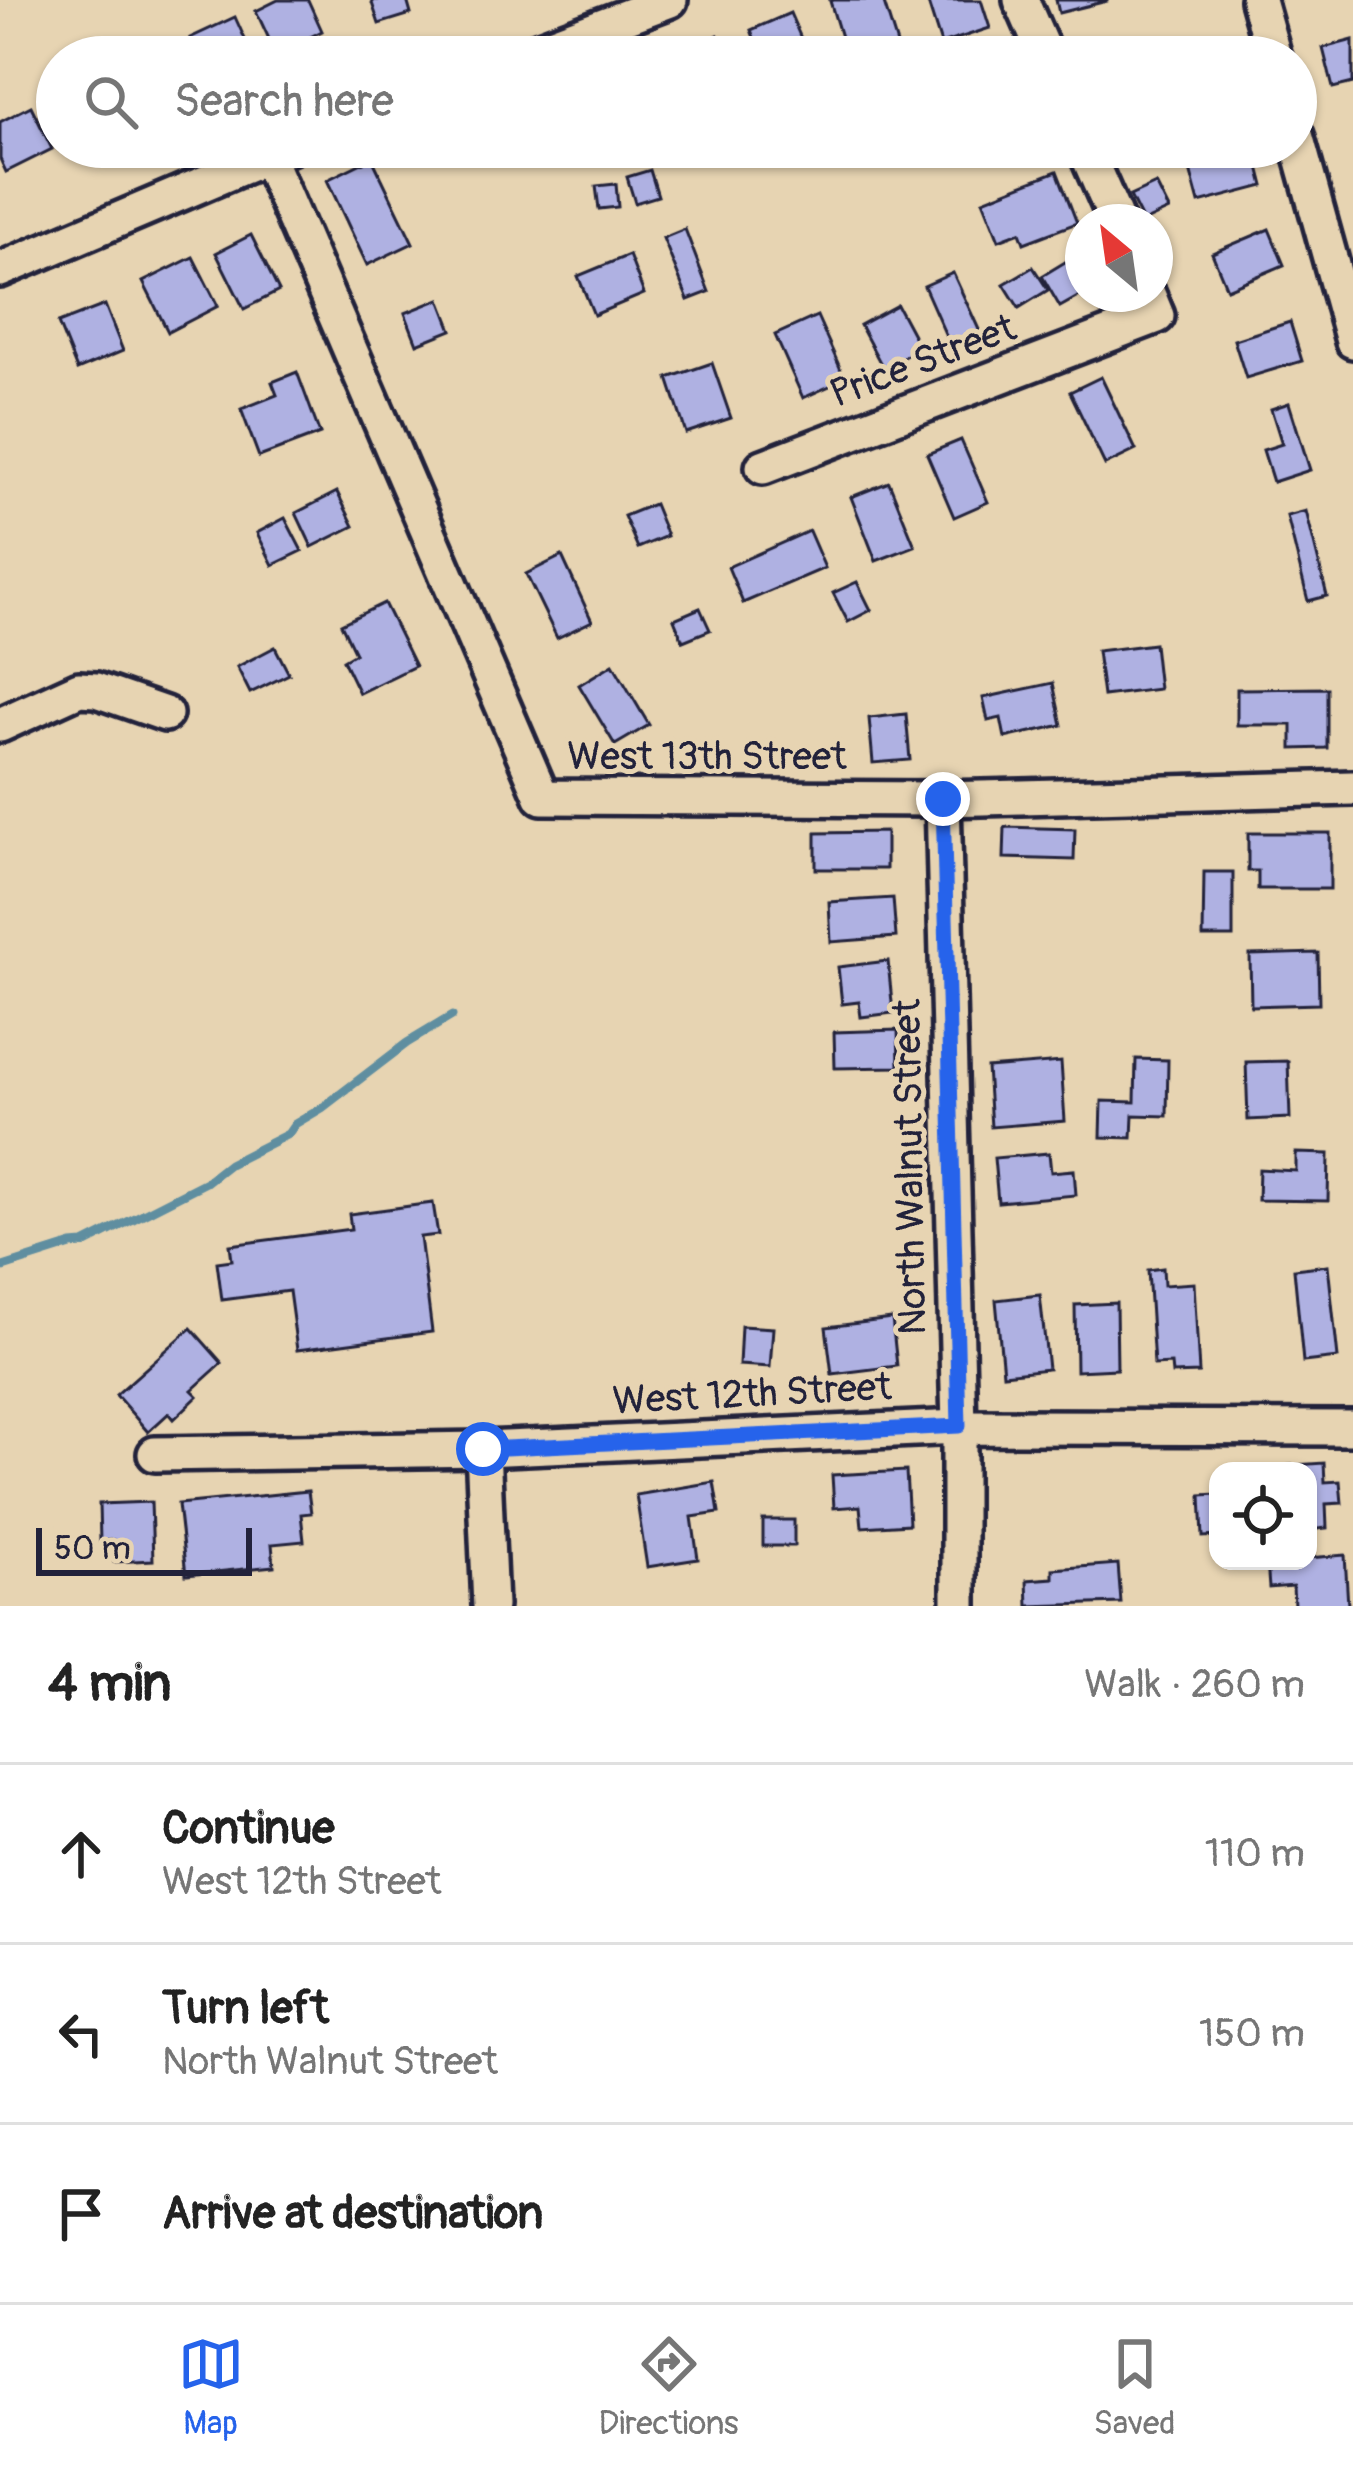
<!DOCTYPE html>
<meta charset="utf-8">
<style>
:root{--surface:#fff;--page:#f2f2f2;--text:#222;--muted:#767676;--line:#e0e0e0;--accent:#2563eb}
body{margin:0;font-family:Pangolin,sans-serif;background:var(--page);color:var(--text)}
.controls{position:absolute;right:36px;bottom:36px;display:grid;overflow:hidden;border-radius:24px;box-shadow:0 3px 9px #0004}
.controls button{width:108px;height:108px;display:grid;place-items:center;padding:0;border:0;border-bottom:3px solid var(--line);background:var(--surface);color:var(--text);font:60px sans-serif}
.compass{position:absolute;left:1065px;top:204px;width:108px;height:108px;border-radius:50%;background:var(--surface);box-shadow:0 3px 9px #0004;rotate:331deg}
.scale{position:absolute;left:36px;bottom:30px;width:216px;box-sizing:border-box;padding-left:12px;border:6px solid #22223b;border-top:0;font-size:33px;line-height:42px;white-space:nowrap;color:#22223b;-webkit-text-stroke:9px #e7d4b2;paint-order:stroke}
.stop{position:absolute;width:36px;height:36px;margin:-27px;border:9px solid #2563eb;border-radius:50%;background:#fff}
.stop.end{background:#2563eb;border-color:#fff;box-shadow:0 3px 12px #0008}
.list{margin:0;padding:0;list-style:none}
h2{display:flex;justify-content:space-between;align-items:center;height:156px;margin:0;padding:0 48px;font-size:51px}
h2 small{font-size:39px;font-weight:400;color:var(--muted)}
.list li{display:grid;grid-template-columns:78px 1fr auto;gap:36px;align-items:center;box-sizing:border-box;height:180px;padding:0 48px;border-top:3px solid var(--line)}
.list b{display:block;font-size:45px;white-space:nowrap}
.list p{margin:0;font-size:39px;white-space:nowrap;color:var(--muted)}
.list em{font-size:39px;font-style:normal;color:var(--muted)}
.icon{flex:none;width:66px;height:66px;fill:none;stroke:currentColor;stroke-width:2;stroke-linecap:round;stroke-linejoin:round}
.map{position:relative;flex:none;width:1353px;height:1606px;overflow:hidden}
.search{position:absolute;background:var(--surface);box-shadow:0 3px 9px #0004;left:36px;right:36px;top:36px;height:132px;display:flex;align-items:center;gap:30px;box-sizing:border-box;padding:0 42px;border-radius:66px;color:var(--muted);font-size:45px}
.sheet{height:696px;background:var(--surface)}
nav{display:flex;justify-content:space-around;align-items:center;box-sizing:border-box;height:168px;border-top:3px solid var(--line);background:var(--surface);font-size:33px;color:var(--muted)}
nav a{display:grid;justify-items:center;gap:6px}
nav .on{color:var(--accent)}
.map>svg:first-child{display:block}
.lines{fill:none;stroke-linecap:round;stroke-linejoin:round}
.stream{stroke:#5e8ea0;stroke-width:9}
.building{fill:#afb1e2;stroke:#22223b;stroke-width:3}
.street-casing{stroke:#22223b;stroke-width:42}
.street{stroke:#e7d4b2;stroke-width:33}
.route{stroke:#2563eb;stroke-width:15}
.labels{text-anchor:middle;dominant-baseline:central;stroke-width:10;stroke-linejoin:round;paint-order:stroke}
.street-label{font-size:39px;fill:#22223b;stroke:#e7d4b2}
</style>
<div class="map">
<svg width="1353" height="1606" viewBox="0 0 1353 1606">
<rect width="100%" height="100%" fill="#e7d4b2"/>
<filter id="ink" filterUnits="userSpaceOnUse"><feTurbulence type="fractalNoise" baseFrequency=".00833" numOctaves="2"/><feDisplacementMap in="SourceGraphic" scale="24" xChannelSelector="R" yChannelSelector="G"/><feConvolveMatrix kernelMatrix="1 2 1 2 8 2 1 2 1" color-interpolation-filters="sRGB"/></filter>
<g filter="url(#ink)">
<g class="lines">
<!-- stream -->
<polyline class="stream" points="0,1268 72,1245 84,1244 206,1182 229,1164 288,1134 295,1124 322,1108 407,1043 452,1016"/>
</g>
<!-- building -->
<g class="building">
<polygon points="278,0 308,0 322,31 276,54 256,11"/>
<polygon points="371,0 407,0 411,14 379,24"/>
<polygon points="834,0 883,0 901,57 847,57 830,1"/>
<polygon points="927,0 981,0 990,28 941,44"/>
<polygon points="1056,0 1107,0 1107,1 1059,13"/>
<polygon points="790,13 809,57 762,57 751,30"/>
<polygon points="235,17 253,57 198,57 190,38"/>
<polygon points="718,35 730,57 674,57"/>
<polygon points="1353,40 1353,83 1333,88 1323,48"/>
<polygon points="31,106 52,149 6,172 0,159 0,122"/>
<polygon points="541,147 597,147 549,167"/>
<polygon points="1245,147 1254,147 1264,186 1199,203 1188,162"/>
<polygon points="372,158 413,243 367,265 327,180"/>
<polygon points="650,170 658,196 635,203 627,177"/>
<polygon points="1057,171 1077,223 1024,243 1020,232 999,240 983,200"/>
<polygon points="616,184 618,207 599,209 596,186"/>
<polygon points="1156,184 1169,210 1143,222 1130,196"/>
<polygon points="685,229 709,292 688,300 663,238"/>
<polygon points="1269,229 1284,265 1227,289 1212,253"/>
<polygon points="251,235 279,291 244,309 216,253"/>
<polygon points="629,255 644,294 594,315 578,276"/>
<polygon points="193,257 218,306 168,332 143,282"/>
<polygon points="1070,259 1083,281 1083,294 1060,307 1042,276"/>
<polygon points="1033,267 1048,290 1019,308 1004,284"/>
<polygon points="953,273 981,334 951,347 924,286"/>
<polygon points="440,299 452,330 417,344 405,313"/>
<polygon points="105,305 123,351 77,370 58,323"/>
<polygon points="897,305 920,348 883,368 860,325"/>
<polygon points="817,316 845,379 803,398 775,335"/>
<polygon points="1290,322 1302,361 1246,378 1234,340"/>
<polygon points="712,363 731,418 686,433 668,378"/>
<polygon points="297,372 320,434 259,457 241,409 277,395 272,382"/>
<polygon points="1101,377 1136,450 1105,465 1070,392"/>
<polygon points="1289,403 1310,470 1273,482 1263,450 1282,444 1271,409"/>
<polygon points="961,440 988,502 954,517 927,454"/>
<polygon points="889,482 915,546 876,561 851,497"/>
<polygon points="337,492 354,526 312,547 296,513"/>
<polygon points="654,504 667,536 638,548 624,516"/>
<polygon points="1306,511 1327,596 1308,601 1287,516"/>
<polygon points="285,518 302,551 273,565 257,533"/>
<polygon points="809,531 825,568 743,603 728,567"/>
<polygon points="562,556 592,621 557,638 526,574"/>
<polygon points="857,582 871,610 848,622 833,593"/>
<polygon points="384,603 415,666 359,693 343,660 355,653 341,624"/>
<polygon points="700,608 710,630 683,641 674,619"/>
<polygon points="1154,644 1159,689 1103,696 1097,651"/>
<polygon points="275,647 289,674 250,693 237,667"/>
<polygon points="613,664 649,725 615,745 579,685"/>
<polygon points="1053,683 1062,725 1005,738 1001,718 988,721 983,698"/>
<polygon points="1327,688 1327,748 1292,749 1292,725 1237,725 1237,689"/>
<polygon points="906,714 910,760 873,763 869,718"/>
<polygon points="1005,827 1075,829 1074,860 1004,858"/>
<polygon points="886,832 886,869 816,869 816,833"/>
<polygon points="1248,833 1330,833 1330,889 1258,889 1258,871 1248,871"/>
<polygon points="1204,872 1233,872 1233,937 1203,937"/>
<polygon points="893,898 896,937 831,942 829,902"/>
<polygon points="1318,953 1319,1004 1251,1006 1250,955"/>
<polygon points="888,961 893,1013 861,1017 859,1002 842,1004 838,967"/>
<polygon points="898,1030 899,1067 835,1068 834,1032"/>
<polygon points="1136,1059 1168,1060 1167,1116 1133,1115 1132,1138 1101,1137 1102,1101 1135,1102"/>
<polygon points="1288,1061 1290,1118 1248,1120 1246,1062"/>
<polygon points="1061,1062 1065,1121 991,1127 987,1068"/>
<polygon points="1049,1153 1051,1172 1074,1170 1076,1195 998,1202 994,1158"/>
<polygon points="1296,1153 1329,1154 1328,1201 1258,1200 1259,1169 1296,1171"/>
<polygon points="433,1203 438,1235 420,1237 432,1332 297,1350 289,1291 222,1300 217,1262 232,1260 230,1245 351,1229 349,1214"/>
<polygon points="1328,1265 1338,1358 1303,1362 1294,1269"/>
<polygon points="1163,1268 1164,1285 1194,1283 1199,1373 1172,1374 1171,1364 1154,1365 1148,1270"/>
<polygon points="1040,1295 1048,1369 1003,1374 996,1300"/>
<polygon points="1116,1303 1117,1369 1076,1371 1075,1305"/>
<polygon points="892,1319 897,1366 832,1374 826,1327"/>
<polygon points="741,1326 773,1328 770,1367 739,1365"/>
<polygon points="191,1328 222,1363 192,1390 198,1396 174,1419 169,1413 148,1432 116,1395"/>
<polygon points="1324,1463 1325,1482 1340,1481 1342,1503 1326,1504 1327,1528 1308,1530 1308,1471 1280,1471 1280,1466"/>
<polygon points="906,1471 909,1524 862,1527 860,1506 834,1508 832,1475"/>
<polygon points="714,1482 719,1513 692,1517 698,1559 647,1567 636,1495"/>
<polygon points="308,1491 311,1513 301,1514 304,1541 272,1544 274,1566 186,1575 178,1504"/>
<polygon points="1218,1494 1218,1536 1203,1537 1201,1495"/>
<polygon points="151,1502 153,1560 114,1562 113,1540 100,1541 99,1504"/>
<rect x="763" y="1520" width="31" height="26"/>
<polygon points="1345,1555 1348,1606 1294,1606 1293,1586 1269,1588 1267,1561 1308,1561 1308,1558"/>
<polygon points="1118,1564 1121,1603 1028,1606 1027,1580 1053,1578 1053,1569"/>
</g>
<g class="lines">
<!-- street casing -->
<g class="street-casing">
<g id="street">
<polyline points="1021,0 1046,57"/>
<polyline points="1258,0 1274,57"/>
<polyline points="519,57 670,0"/>
<polyline points="1296,135 1353,341"/>
<polyline points="1084,147 1117,222"/>
<polyline points="267,156 542,797 943,799 1353,788"/>
<polyline points="0,270 290,147"/>
<polyline points="763,467 1157,316 1148,294"/>
<polyline points="0,725 79,689 96,690 165,714"/>
<polyline points="943,799 959,1427 959,1606"/>
<polyline points="483,1449 490,1606"/>
<polyline points="155,1454 483,1449 959,1427 1353,1428"/>
</g>
</g>
<!-- street -->
<use href="#street" class="street"/>
</g>
</g>
<g class="lines" filter="url(#ink)">
<!-- route -->
<polyline class="route" points="483,1449 959,1426 943,799"/>
</g>
<g class="labels">
<!-- street labels -->
<g class="street-label">
<text transform="translate(923 361) rotate(-21)">Price Street</text>
<text x="707" y="756">West 13th Street</text>
<text transform="translate(910 1167) rotate(-91)">North Walnut Street</text>
<text transform="translate(752 1394) rotate(-3)">West 12th Street</text>
</g>
</g>
</svg>
<div class="controls">
<button><svg class="icon" aria-label="locate" viewBox="0 0 24 24"><circle cx="12" cy="12" r="6"/><path d="M12 2v4M12 18v4M2 12h4M18 12h4"/></svg></button>
</div>
<svg class="compass" viewBox="-18 -18 36 36"><path d="M0-13l5 13h-10z" fill="#e53935"/><path d="M0 13l5-13h-10z" fill="#767676"/></svg>
<div class="scale">50 m</div>
<div class="stop" style="left:483px;top:1449px"></div>
<div class="stop end" style="left:943px;top:799px"></div>
<div class="search"><svg class="icon" aria-label="search" viewBox="0 0 24 24"><circle cx="10" cy="10" r="6"/><path d="M15 15l6 6"/></svg>Search here</div>
</div>
<section class="sheet">
<h2>4 min<small>Walk · 260 m</small></h2>
<ul class="list">
<li><svg class="icon" aria-label="ahead" viewBox="0 0 24 24"><path d="M12 20V5M6 11l6-6 6 6"/></svg><div><b>Continue</b><p>West 12th Street</p></div><em>110 m</em></li>
<li><svg class="icon" aria-label="left" viewBox="0 0 24 24"><path d="M17 20v-9H6M10 6l-5 5 5 5"/></svg><div><b>Turn left</b><p>North Walnut Street</p></div><em>150 m</em></li>
<li><svg class="icon" aria-label="arrive" viewBox="0 0 24 24"><path d="M6 21V4h12l-3 4 3 4H6"/></svg><div><b>Arrive at destination</b></div></li>
</ul>
</section>
<nav>
<a class="on"><svg class="icon" aria-label="map" viewBox="0 0 24 24"><path d="M3 6l6-2 6 2 6-2v14l-6 2-6-2-6 2zM9 4v14M15 6v14"/></svg>Map</a>
<a><svg class="icon" aria-label="directions" viewBox="0 0 24 24"><path d="M12 3l9 9-9 9-9-9zM9 14v-3h6M13 9l2 2-2 2"/></svg>Directions</a>
<a><svg class="icon" aria-label="saved" viewBox="0 0 24 24"><path d="M7 4h10v16l-5-4-5 4z"/></svg>Saved</a>
</nav>
